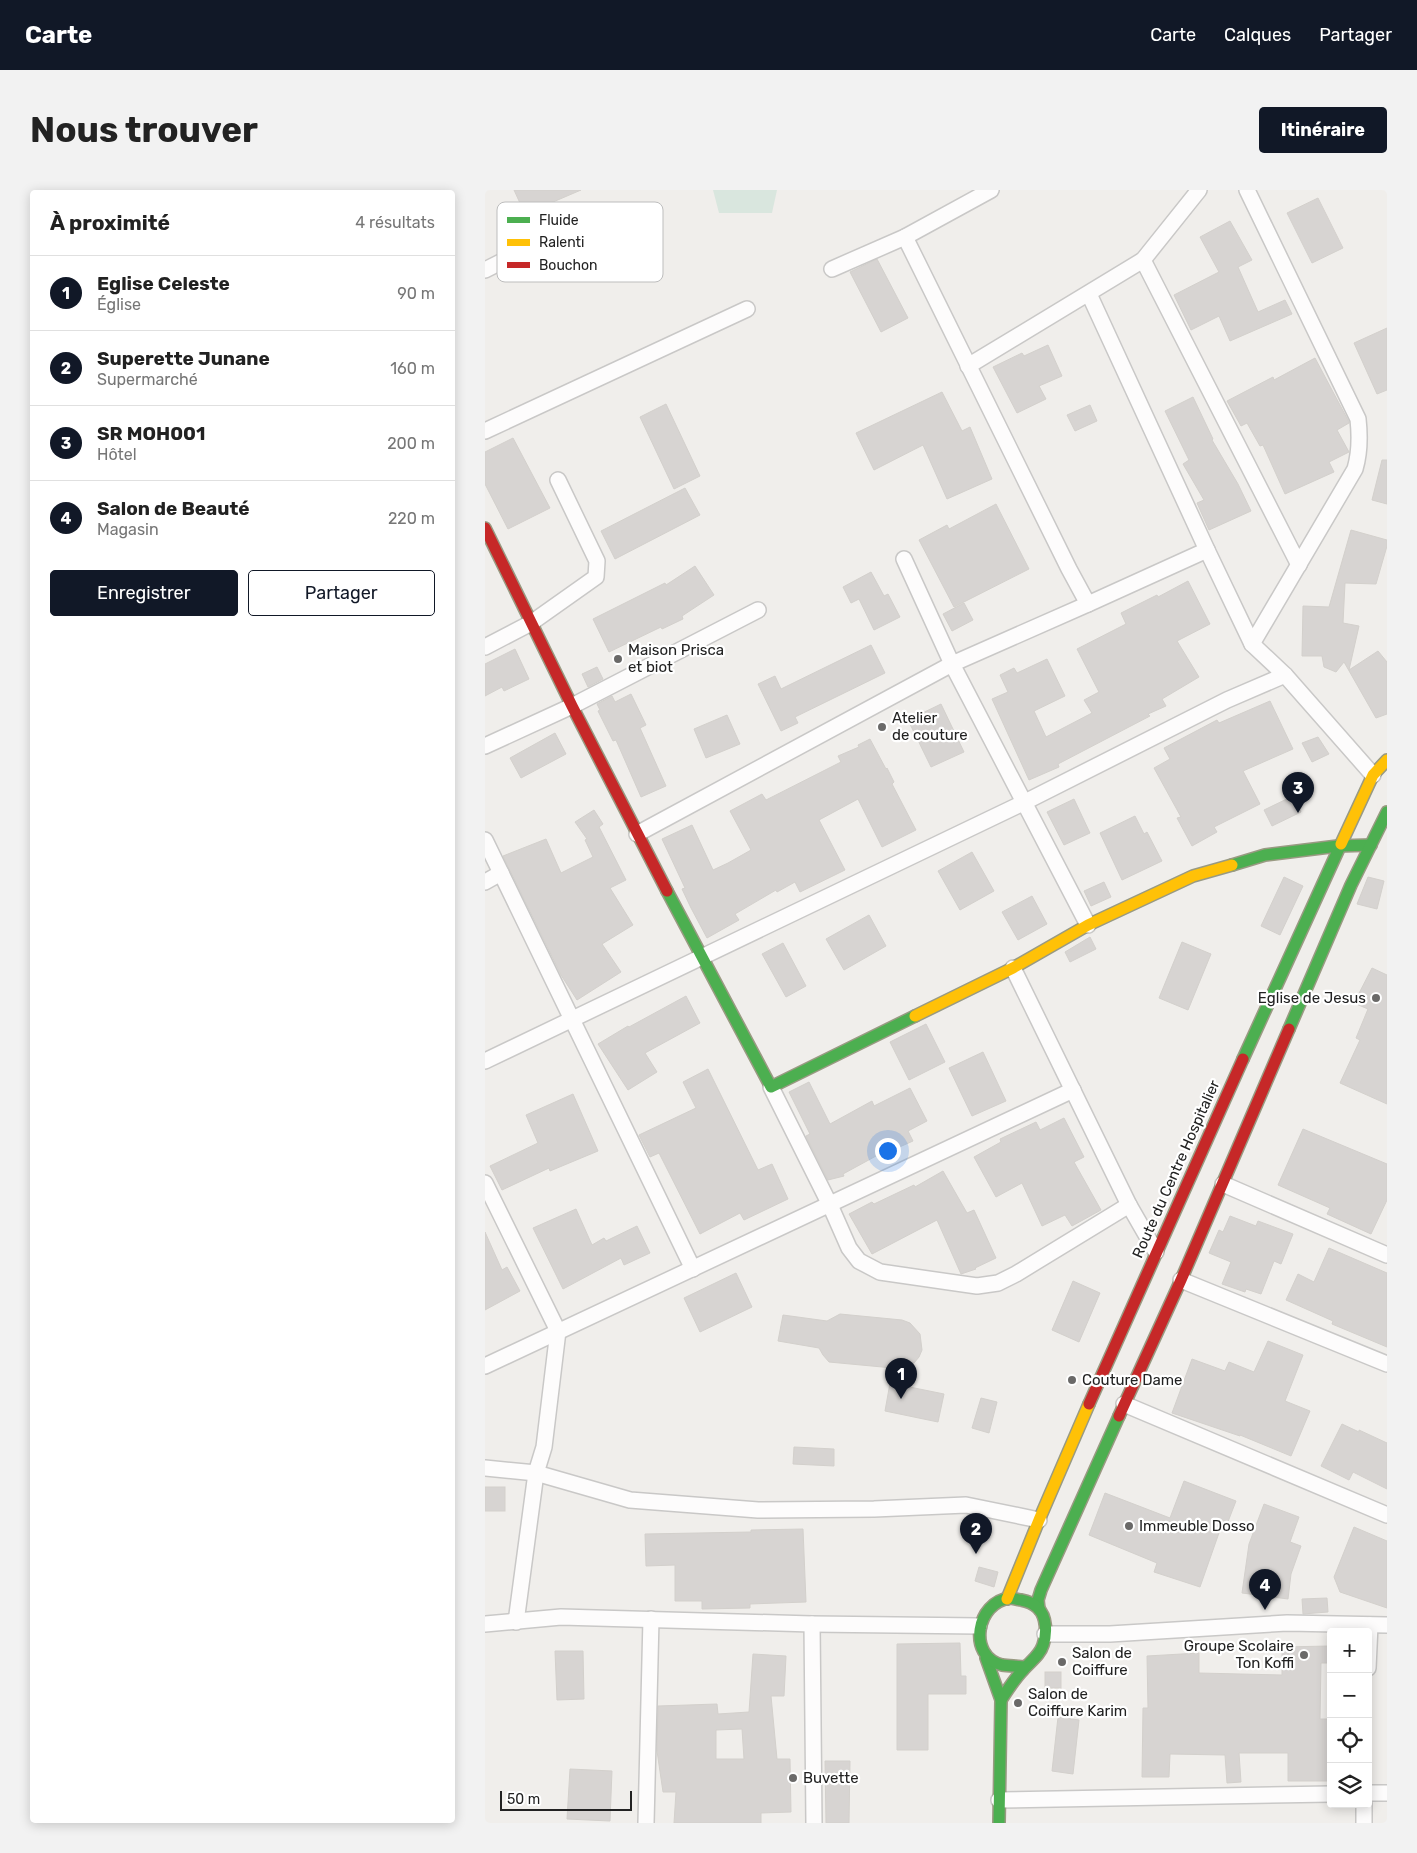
<!DOCTYPE html>
<html lang="fr">
<meta charset="utf-8">
<style>
:root{--surface:#fff;--page:#f2f2f2;--text:#222;--muted:#767676;--line:#e0e0e0;--accent:#111827}
body{margin:0;font-family:Rubik,sans-serif;background:var(--page);color:var(--text)}
.controls{position:absolute;right:15px;bottom:15px;display:grid;overflow:hidden;border-radius:5px;box-shadow:0 2px 12px #0003}
.controls button{width:45px;height:45px;display:grid;place-items:center;padding:0;border:0;border-bottom:1px solid var(--line);background:var(--surface);color:var(--text);font:25px sans-serif}
.scale{position:absolute;left:15px;bottom:12px;width:132px;box-sizing:border-box;padding-left:5px;border:2px solid #222;border-top:0;font-size:14px;line-height:18px;white-space:nowrap;color:#222;-webkit-text-stroke:4px #fff;paint-order:stroke}
.you{position:absolute;left:402px;top:960px;width:18px;height:18px;margin:-12px;border:4px solid #fff;border-radius:50%;background:#1a73e8;box-shadow:0 0 0 8px #1a73e833}
.badge{display:grid;place-items:center;width:32px;height:32px;border-radius:50%;background:var(--accent);color:#fff;font-size:16px;font-weight:700}
.pin{position:absolute;translate:-50% -41px;filter:drop-shadow(0 1px 2px #0008)}
.pin::after{content:'';position:absolute;top:26px;width:18px;height:15px;background:inherit;clip-path:polygon(0 0,100% 0,50% 100%)}
.list{margin:0;padding:0;list-style:none}
h2{display:flex;justify-content:space-between;align-items:center;height:65px;margin:0;padding:0 20px;font-size:21px}
h2 small{font-size:16px;font-weight:400;color:var(--muted)}
.list li{display:grid;grid-template-columns:32px 1fr auto;gap:15px;align-items:center;box-sizing:border-box;height:75px;padding:0 20px;border-top:1px solid var(--line)}
.list b{display:block;font-size:19px;white-space:nowrap}
.list p{margin:0;font-size:16px;white-space:nowrap;color:var(--muted)}
.list em{font-size:16px;font-style:normal;color:var(--muted)}
.actions{display:flex;gap:10px;padding:15px 20px}
.actions a{flex:1;padding:11px 0;border:1px solid var(--accent);border-radius:5px;text-align:center;font-size:18px;color:var(--accent)}
.actions .main{background:var(--accent);color:#fff}
.icon{flex:none;width:28px;height:28px;fill:none;stroke:currentColor;stroke-width:2;stroke-linecap:round;stroke-linejoin:round}
.map{position:relative;flex:none;width:902px;height:1633px;overflow:hidden;border-radius:5px}
header{display:flex;align-items:center;gap:30px;box-sizing:border-box;height:70px;padding:0 25px;background:var(--accent);color:#fff}
header strong{font-size:24px}
nav{display:flex;gap:28px;margin-inline-start:auto;font-size:18px}
.intro{display:flex;align-items:center;justify-content:space-between;box-sizing:border-box;height:120px;padding:0 30px}
h1{margin:0;font-size:35px}
.button{padding:12px 22px;border-radius:5px;background:var(--accent);color:#fff;font-size:18px;font-weight:700}
main{display:flex;gap:30px;padding:0 30px}
aside{flex:1;background:var(--surface);border-radius:5px;box-shadow:0 2px 12px #0003}
.map>svg:first-child{display:block}
.wetland{fill:#d9e6de}
.building{fill:#d7d4d2;stroke:#d3d0cc;fill-rule:evenodd}
.lines{fill:none;stroke-linecap:round;stroke-linejoin:round}
.street-casing{stroke:#c9c8c7;stroke-width:18}
.fast-casing{stroke:#999a82;stroke-width:14}
.slow-casing{stroke:#999a82;stroke-width:14}
.jam-casing{stroke:#999a82;stroke-width:14}
.street{stroke:#fdfcfc;stroke-width:15}
.fast{stroke:#4caf50;stroke-width:11}
.slow{stroke:#ffc107;stroke-width:11}
.jam{stroke:#c62828;stroke-width:11}
.poi-dot{fill:#6a6968;stroke:#fff;stroke-width:2}
.labels{text-anchor:middle;dominant-baseline:central;stroke-width:4.5;stroke-linejoin:round;paint-order:stroke}
.poi-label{font-size:15px;fill:#222;stroke:#fff;text-anchor:start}
.street-label{font-size:15px;fill:#222;stroke:#fff}
.key{fill:#fff;stroke:#bdbdbd;stroke-width:1}
.key-label{font-size:14px;fill:#222}
</style>
<header>
<strong>Carte</strong>
<nav><a>Carte</a><a>Calques</a><a>Partager</a></nav>
</header>
<div class="intro"><h1>Nous trouver</h1><a class="button">Itinéraire</a></div>
<main>
<aside>
<h2>À proximité<small>4 résultats</small></h2>
<ul class="list">
<li><span class="badge">1</span><div><b>Eglise Celeste</b><p>Église</p></div><em>90 m</em></li>
<li><span class="badge">2</span><div><b>Superette Junane</b><p>Supermarché</p></div><em>160 m</em></li>
<li><span class="badge">3</span><div><b>SR MOH001</b><p>Hôtel</p></div><em>200 m</em></li>
<li><span class="badge">4</span><div><b>Salon de Beauté</b><p>Magasin</p></div><em>220 m</em></li>
</ul>
<div class="actions"><a class="main">Enregistrer</a><a>Partager</a></div>
</aside>
<div class="map">
<svg width="902" height="1633" viewBox="0 0 902 1633">
<rect width="100%" height="100%" fill="#f0eeeb"/>
<!-- wetland -->
<polygon class="wetland" points="228,0 292,0 287,23 234,23"/>
<!-- building -->
<g class="building">
<polygon points="29,0 96,0 40,24"/>
<polygon points="833,8 858,58 827,73 802,23"/>
<polygon points="745,31 767,70 753,77 773,122 800,110 807,124 745,151 734,126 706,140 689,105 734,82 715,47"/>
<polygon points="392,69 423,128 396,142 365,82"/>
<polygon points="902,138 902,200 892,204 869,153"/>
<polygon points="563,155 577,186 554,196 561,209 532,223 508,177 537,163 539,166"/>
<polygon points="830,168 864,232 864,233 852,240 864,262 844,272 849,282 800,304 778,255 775,256 762,233 756,236 742,211 788,187 789,190"/>
<polygon points="457,202 477,241 485,237 507,289 462,309 438,255 389,280 371,243"/>
<polygon points="708,207 728,249 727,250 753,294 766,321 724,340 712,313 719,310 698,274 704,270 680,221"/>
<polygon points="181,214 215,286 189,299 155,227"/>
<polygon points="605,215 612,231 590,241 582,225"/>
<polygon points="28,248 65,318 23,339 0,294 0,262"/>
<polygon points="897,270 902,270 902,314 887,310"/>
<polygon points="200,298 215,325 130,369 116,341"/>
<polygon points="511,314 544,379 469,417 434,350 462,335 464,339"/>
<polygon points="866,340 902,350 902,356 891,394 860,393 858,433 874,436 864,480 893,461 902,472 902,524 891,528 859,472 851,482 839,477 837,466 817,466 818,416 844,417"/>
<polygon points="210,376 229,405 197,426 198,429 177,439 176,437 124,462 108,429 180,393 181,395"/>
<polygon points="386,382 399,406 403,404 415,427 389,440 374,409 366,413 358,397"/>
<polygon points="703,391 725,434 692,451 714,487 677,509 681,516 663,524 665,526 573,574 574,577 544,590 507,509 523,502 515,485 529,478 532,483 562,469 580,506 549,521 561,547 607,523 599,510 614,502 592,459 641,434 636,423 672,405 673,407"/>
<polygon points="479,413 488,430 467,441 458,424"/>
<polygon points="386,455 400,483 310,527 313,533 296,541 273,494 290,486 296,499"/>
<polygon points="30,459 44,489 19,501 17,497 0,506 0,474"/>
<polygon points="112,477 118,489 103,497 97,484"/>
<polygon points="146,504 161,535 155,538 181,596 156,607 131,550 128,551 113,521 115,520 112,514 127,506 130,512"/>
<polygon points="785,511 808,559 758,581 775,614 729,637 732,642 707,656 692,628 696,627 669,578 685,569 679,558 732,530 734,533"/>
<polygon points="456,514 479,562 446,577 423,530"/>
<polygon points="242,525 255,554 221,568 209,539"/>
<polygon points="70,543 81,564 36,588 25,568"/>
<polygon points="833,547 844,564 827,572 817,553"/>
<polygon points="385,549 401,579 402,578 409,592 407,594 431,640 397,657 373,609 334,630 360,680 315,702 310,692 292,702 291,700 250,724 254,730 222,748 206,718 197,699 200,698 177,649 207,635 228,680 243,673 266,660 245,621 277,604 281,610 356,572 353,566 374,557 373,555"/>
<polygon points="808,606 816,622 787,636 779,620"/>
<polygon points="589,609 605,643 579,655 562,622"/>
<polygon points="109,620 118,634 114,637 141,690 125,698 148,735 117,754 136,782 92,810 76,785 18,666 61,649 76,683 108,667 100,650 102,649 90,632"/>
<polygon points="650,626 659,644 662,642 677,671 637,690 615,643"/>
<polygon points="487,662 509,701 475,720 453,681"/>
<polygon points="799,687 818,696 795,745 776,736"/>
<polygon points="883,687 899,691 892,719 872,714"/>
<polygon points="619,692 626,707 606,716 599,701"/>
<polygon points="547,706 562,734 533,750 517,722"/>
<polygon points="384,725 401,756 359,780 341,749"/>
<polygon points="605,747 611,759 585,772 580,762"/>
<polygon points="697,752 726,764 703,820 674,808"/>
<polygon points="298,753 321,796 301,807 277,764"/>
<polygon points="887,778 902,785 902,914 855,893 875,850 871,848 883,819 869,813"/>
<polygon points="201,806 215,833 160,863 172,882 143,900 113,854 143,836 144,837"/>
<polygon points="441,834 460,872 424,890 405,852"/>
<polygon points="498,862 521,911 487,926 464,878"/>
<polygon points="223,879 273,980 287,974 303,1009 259,1030 255,1023 215,1044 174,963 165,967 154,945 211,918 198,892"/>
<polygon points="324,892 345,934 387,911 389,916 425,898 442,931 423,941 428,951 392,967 391,966 358,984 359,986 343,990 321,946 325,944 304,902"/>
<polygon points="88,904 113,961 65,981 64,978 17,1000 5,976 53,953 41,925"/>
<polygon points="579,928 599,967 589,972 616,1020 587,1036 580,1025 557,1036 537,993 511,1007 489,967 516,952 515,949 551,932 555,940"/>
<polygon points="818,939 902,974 902,1010 886,1044 842,1024 845,1018 793,995"/>
<polygon points="458,981 482,1023 489,1020 511,1068 490,1078 491,1079 476,1084 452,1030 387,1064 364,1024 387,1012 389,1014 429,995 430,997"/>
<polygon points="91,1019 107,1055 119,1048 121,1051 152,1036 165,1063 139,1075 136,1068 78,1099 48,1038"/>
<polygon points="745,1026 771,1036 773,1031 808,1044 796,1074 789,1071 776,1104 761,1099 760,1102 737,1094 746,1072 724,1063 734,1040 738,1042"/>
<polygon points="0,1042 17,1080 22,1077 35,1101 0,1120"/>
<polygon points="844,1058 902,1083 902,1157 847,1134 848,1131 801,1110 813,1084 829,1092"/>
<polygon points="251,1083 267,1117 215,1142 199,1108"/>
<polygon points="588,1091 615,1103 594,1152 567,1140"/>
<polygon points="355,1124 417,1130 425,1133 435,1144 437,1160 434,1167 429,1173 407,1187 408,1178 344,1172 338,1165 334,1158 293,1151 298,1125 342,1131"/>
<polygon points="783,1151 818,1165 800,1211 825,1221 806,1266 755,1245 755,1246 687,1223 707,1169 740,1181 744,1172 769,1182"/>
<polygon points="405,1193 459,1204 453,1232 400,1221"/>
<polygon points="496,1208 512,1212 504,1243 487,1238"/>
<polygon points="857,1234 874,1242 874,1240 902,1253 902,1299 868,1282 864,1290 836,1276"/>
<polygon points="309,1257 349,1259 349,1276 308,1274"/>
<polygon points="699,1291 751,1311 739,1342 735,1340 715,1397 669,1382 672,1373 604,1345 620,1303 685,1328"/>
<rect x="0" y="1297" width="20" height="24"/>
<polygon points="779,1314 814,1327 805,1352 816,1356 806,1384 803,1409 757,1403 764,1354"/>
<polygon points="869,1337 902,1351 902,1418 855,1402 849,1387"/>
<polygon points="318,1339 321,1412 265,1414 265,1418 217,1419 217,1411 190,1411 190,1375 161,1376 160,1344 266,1342 266,1340"/>
<polygon points="494,1377 513,1382 509,1397 490,1391"/>
<polygon points="842,1408 843,1422 818,1424 817,1409"/>
<polygon points="475,1453 476,1486 481,1486 481,1504 443,1504 443,1560 412,1560 412,1454"/>
<polygon points="845,1456 845,1473 836,1473 835,1529 846,1529 846,1591 803,1591 803,1563 754,1563 756,1592 742,1593 740,1565 685,1564 684,1587 657,1587 658,1518 663,1518 662,1466 714,1463 714,1483 797,1485 797,1457"/>
<polygon points="70,1461 98,1461 99,1509 72,1510"/>
<path d="M268,1464L301,1466L299,1506H286L292,1569H305L306,1622L276,1623V1633H189L191,1602H178L172,1561L173,1516L232,1514L233,1524L264,1522ZM257,1539L259,1569H231V1540Z"/>
<rect x="560" y="1482" width="16" height="16"/>
<polygon points="573,1527 594,1530 588,1584 567,1581"/>
<polygon points="340,1571 365,1571 364,1633 341,1633"/>
<polygon points="85,1579 127,1581 125,1631 82,1629"/>
</g>
<g class="lines">
<!-- street casing -->
<g class="street-casing">
<g id="street">
<path d="M762,0L873,229C875,247 875,262 870,279L767,454"/>
<polyline points="420,47 584,379 603,414 722,360"/>
<polyline points="658,70 814,375"/>
<polyline points="347,79 420,47 506,0"/>
<polyline points="0,80 95,32"/>
<polyline points="604,104 722,360 767,454 800,485 888,585"/>
<polyline points="483,176 658,70 714,0"/>
<polyline points="0,241 262,119"/>
<polyline points="419,369 467,474 603,735"/>
<polyline points="0,457 46,433 111,387 112,371 73,290"/>
<polyline points="0,556 87,516 273,420"/>
<polyline points="152,644 467,474 603,414"/>
<polyline points="0,650 208,1079"/>
<polyline points="0,692 16,683"/>
<polyline points="528,778 644,1015 671,1062"/>
<polyline points="0,871 540,612 742,510 800,485"/>
<polyline points="286,897 345,1015 364,1058 374,1071 395,1082 492,1096 513,1093 531,1084 644,1015"/>
<polyline points="0,993 73,1141 59,1257 51,1283 31,1432"/>
<polyline points="738,994 902,1065"/>
<polyline points="696,1090 902,1174"/>
<polyline points="0,1176 588,900"/>
<polyline points="639,1214 902,1325"/>
<polyline points="0,1278 51,1283 145,1310 273,1320 389,1319 481,1315 554,1330"/>
<polyline points="0,1434 76,1427 327,1434 494,1436"/>
<polyline points="327,1434 329,1633"/>
<polyline points="560,1444 625,1444 802,1433 902,1435"/>
<polyline points="883,1478 885,1435"/>
<polyline points="883,1603 902,1603"/>
<polyline points="514,1610 846,1604"/>
<polyline points="879,1614 879,1633"/>
<polyline points="161,1633 166,1429"/>
</g>
</g>
<!-- fast casing -->
<g class="fast-casing">
<g id="fast">
<polyline points="747,675 780,665 853,656 886,655"/>
<polyline points="182,701 286,897 430,826"/>
<polyline points="804,839 866,695 902,622"/>
<polyline points="758,869 856,654"/>
<polyline points="554,1419 553,1410 556,1400 634,1226"/>
<polyline points="501,1468 516,1510 514,1633"/>
<path d="M516,1510C523,1499 530,1488 539,1479C546,1471 555,1465 558,1455C562,1444 562,1427 553,1418C549,1414 542,1411 536,1410C533,1410 528,1408 525,1408C491,1412 482,1466 517,1475C524,1476 533,1476 540,1477"/>
</g>
</g>
<!-- slow casing -->
<g class="slow-casing">
<g id="slow">
<polyline points="856,654 888,585 902,570"/>
<polyline points="430,826 528,778 603,735 708,686 747,675"/>
<polyline points="522,1409 554,1330 604,1214"/>
</g>
</g>
<!-- jam casing -->
<g class="jam-casing">
<g id="jam">
<polyline points="0,338 87,516 182,701"/>
<polyline points="604,1214 758,869"/>
<polyline points="634,1226 696,1090 804,839"/>
</g>
</g>
<!-- street -->
<use href="#street" class="street"/>
<!-- fast -->
<use href="#fast" class="fast"/>
<!-- slow -->
<use href="#slow" class="slow"/>
<!-- jam -->
<use href="#jam" class="jam"/>
</g>
<!-- markers -->
<g class="poi-dot">
<circle cx="133" cy="469" r="5"/>
<circle cx="397" cy="537" r="5"/>
<circle cx="891" cy="808" r="5"/>
<circle cx="587" cy="1190" r="5"/>
<circle cx="644" cy="1336" r="5"/>
<circle cx="819" cy="1465" r="5"/>
<circle cx="577" cy="1472" r="5"/>
<circle cx="533" cy="1513" r="5"/>
<circle cx="308" cy="1588" r="5"/>
</g>
<g class="labels">
<!-- poi labels -->
<g class="poi-label">
<text x="143" y="460">Maison Prisca<tspan x="143" dy="17">et biot</tspan></text>
<text x="407" y="528">Atelier<tspan x="407" dy="17">de couture</tspan></text>
<text x="881" y="808" text-anchor="end">Eglise de Jesus</text>
<text x="597" y="1190">Couture Dame</text>
<text x="654" y="1336">Immeuble Dosso</text>
<text x="809" y="1456" text-anchor="end">Groupe Scolaire<tspan x="809" dy="17">Ton Koffi</tspan></text>
<text x="587" y="1463">Salon de<tspan x="587" dy="17">Coiffure</tspan></text>
<text x="543" y="1504">Salon de<tspan x="543" dy="17">Coiffure Karim</tspan></text>
<text x="318" y="1588">Buvette</text>
</g>
<!-- street labels -->
<g class="street-label">
<text transform="translate(691 979) rotate(-66)">Route du Centre Hospitalier</text>
</g>
</g>
<!-- legend -->
<rect x="12" y="12" width="166" height="80" rx="8" class="key"/>
<rect x="22" y="27" width="23" height="6" fill="#4caf50"/>
<rect x="22" y="49" width="23" height="7" fill="#ffc107"/>
<rect x="22" y="72" width="23" height="6" fill="#c62828"/>
<g class="key-label">
<text x="54" y="35">Fluide</text>
<text x="54" y="57">Ralenti</text>
<text x="54" y="80">Bouchon</text>
</g>
</svg>
<div class="controls">
<button>+</button>
<button>−</button>
<button><svg class="icon" aria-label="locate" viewBox="0 0 24 24"><circle cx="12" cy="12" r="6"/><path d="M12 2v4M12 18v4M2 12h4M18 12h4"/></svg></button>
<button><svg class="icon" aria-label="layers" viewBox="0 0 24 24"><path d="M12 4l9 5-9 5-9-5zM3 14l9 5 9-5"/></svg></button>
</div>
<div class="scale">50 m</div>
<div class="you"></div>
<div class="pin badge" style="left:416px;top:1209px">1</div>
<div class="pin badge" style="left:491px;top:1364px">2</div>
<div class="pin badge" style="left:813px;top:623px">3</div>
<div class="pin badge" style="left:780px;top:1420px">4</div>
</div>
</main>
